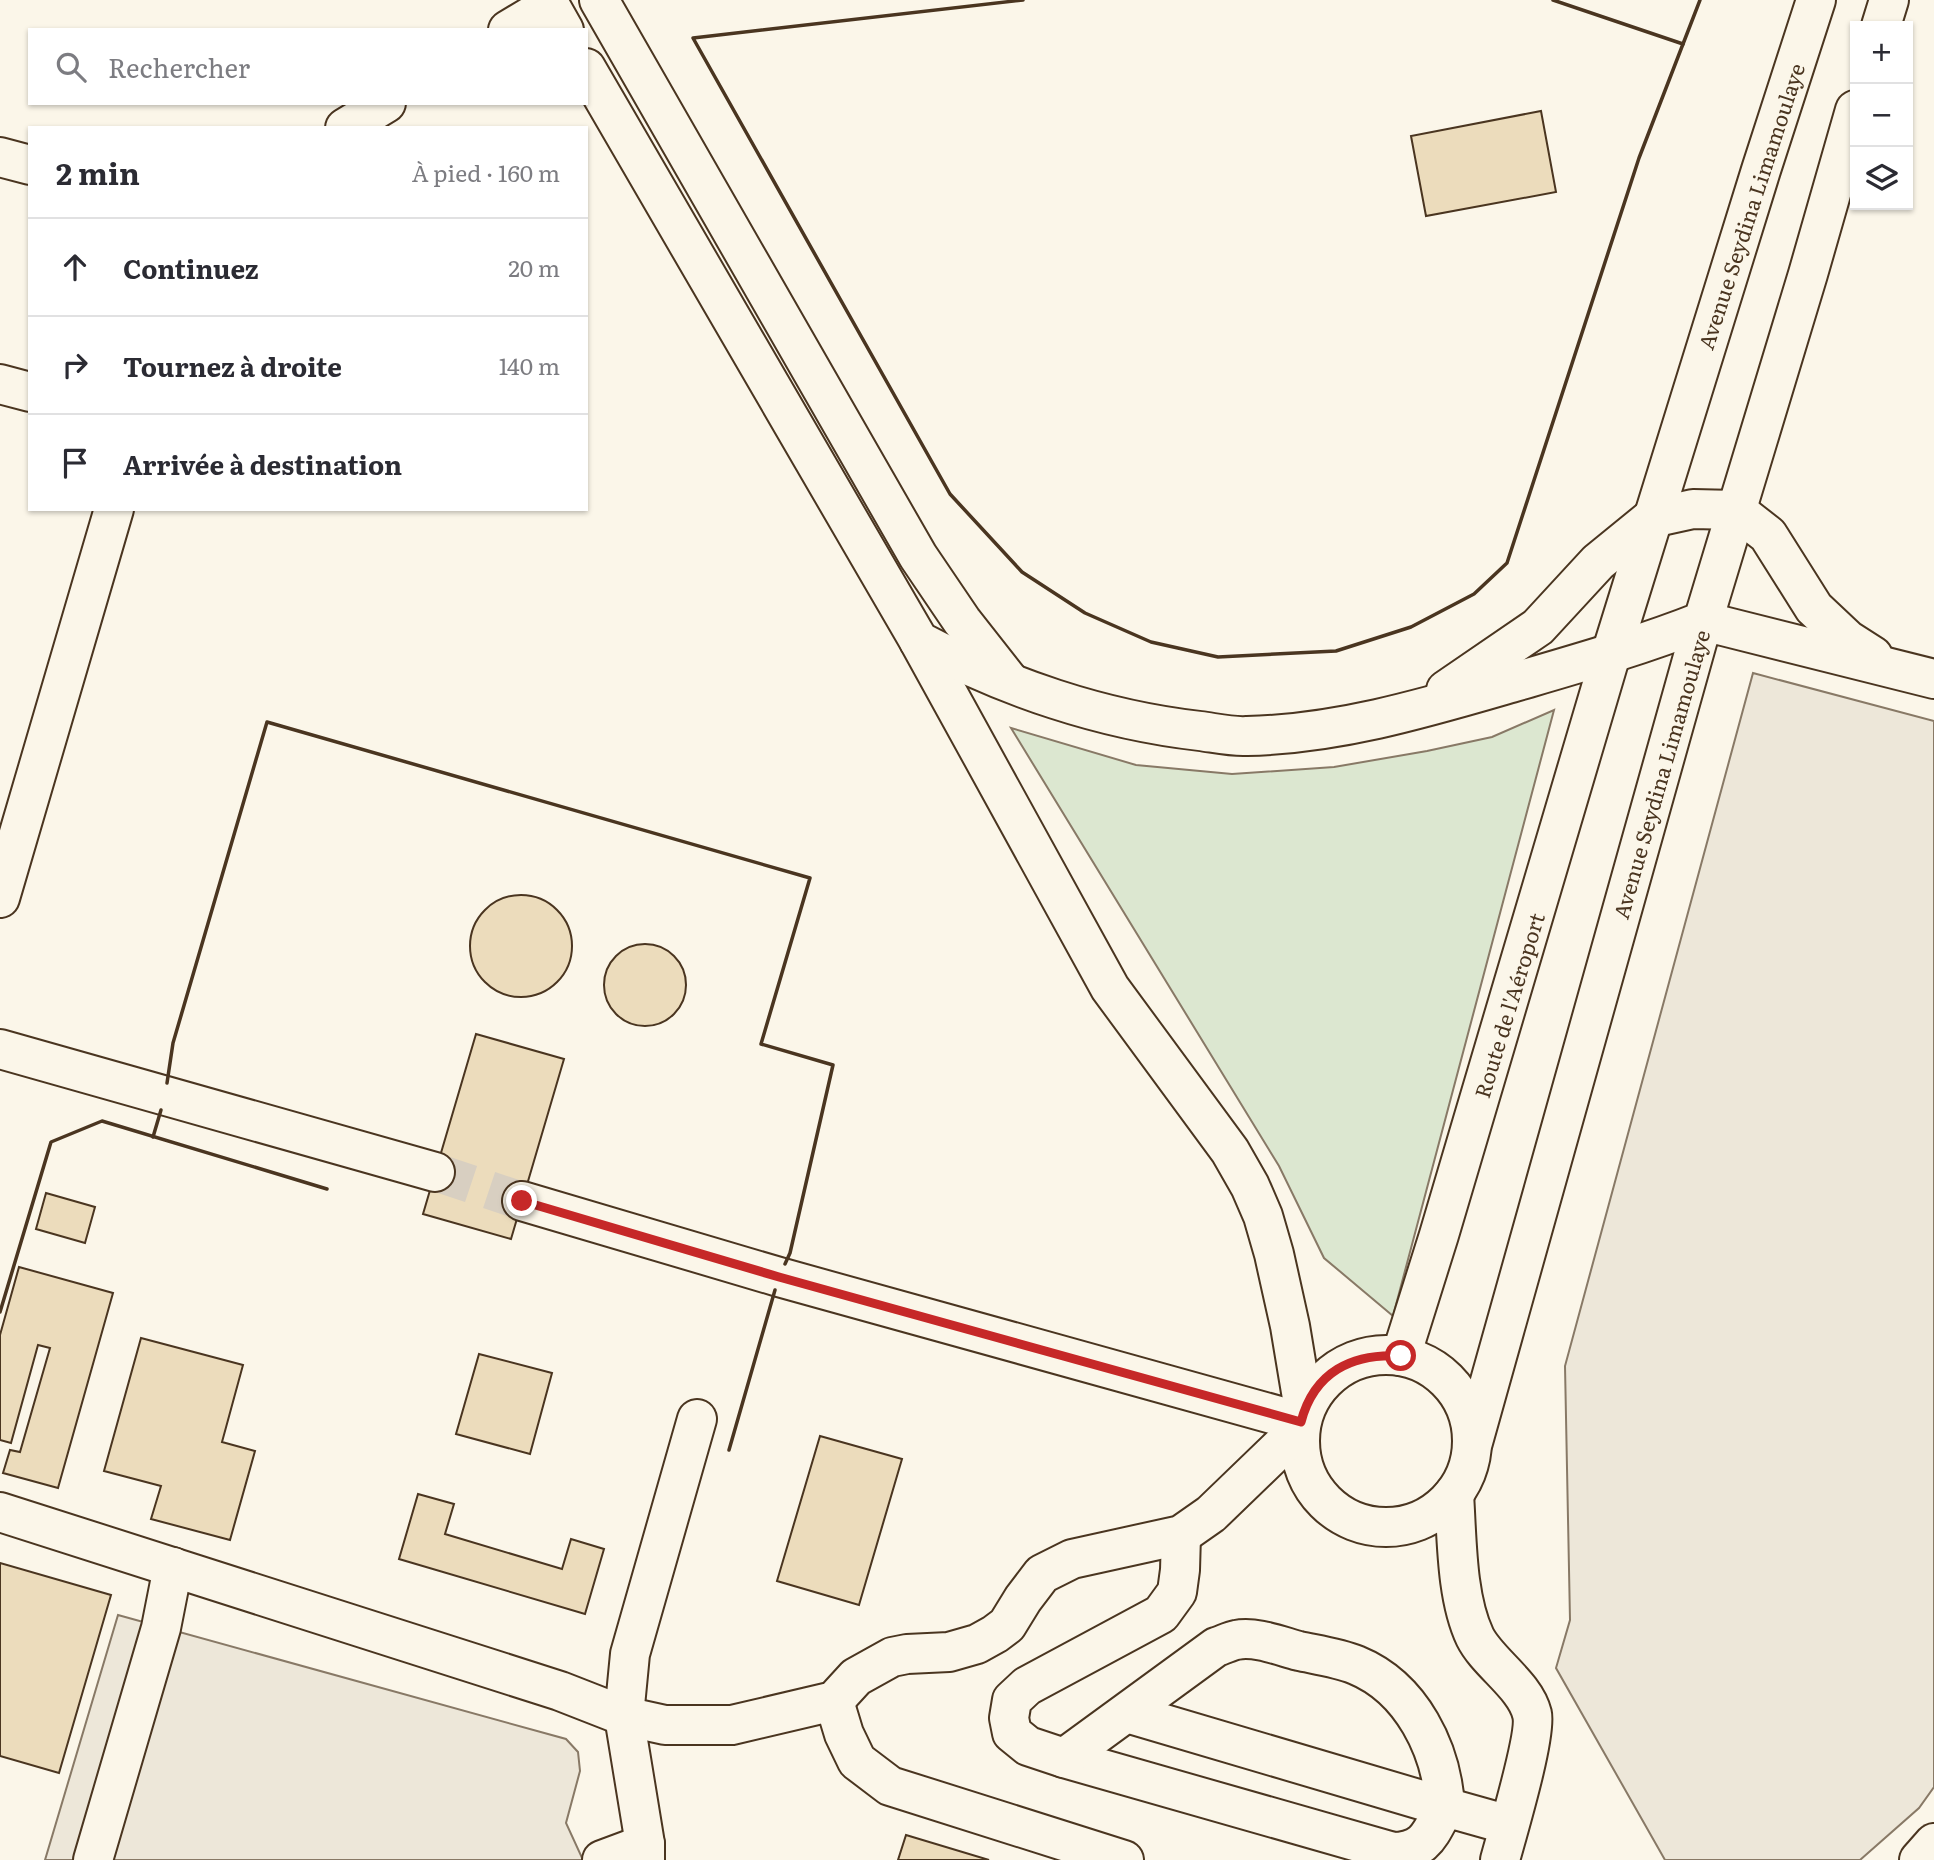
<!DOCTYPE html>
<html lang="fr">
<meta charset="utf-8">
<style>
:root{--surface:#fff;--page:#f7f7f7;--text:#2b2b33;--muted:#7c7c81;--line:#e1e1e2}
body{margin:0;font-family:Literata,serif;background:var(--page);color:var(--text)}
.controls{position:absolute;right:21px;top:21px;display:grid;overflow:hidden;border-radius:0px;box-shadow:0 2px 5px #0004}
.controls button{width:63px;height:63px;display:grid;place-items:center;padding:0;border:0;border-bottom:2px solid var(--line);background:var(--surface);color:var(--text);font:35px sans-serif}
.stop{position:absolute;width:21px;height:21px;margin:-16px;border:5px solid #c62828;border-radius:50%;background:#fff}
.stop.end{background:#c62828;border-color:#fff;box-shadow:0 2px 7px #0008}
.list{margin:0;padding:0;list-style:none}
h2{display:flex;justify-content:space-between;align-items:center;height:91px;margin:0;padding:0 28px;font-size:30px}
h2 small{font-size:23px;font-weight:400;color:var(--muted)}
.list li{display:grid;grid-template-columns:46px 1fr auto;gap:21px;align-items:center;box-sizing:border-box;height:98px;padding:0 28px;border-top:2px solid var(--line)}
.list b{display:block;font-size:26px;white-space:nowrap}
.list em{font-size:23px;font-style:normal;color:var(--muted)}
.icon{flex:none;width:38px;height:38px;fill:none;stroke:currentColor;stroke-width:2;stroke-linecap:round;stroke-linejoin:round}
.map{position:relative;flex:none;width:1934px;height:1860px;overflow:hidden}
.search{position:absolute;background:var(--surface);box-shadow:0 2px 5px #0004;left:28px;top:28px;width:560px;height:77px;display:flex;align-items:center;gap:18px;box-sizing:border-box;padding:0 24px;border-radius:0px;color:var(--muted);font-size:26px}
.panel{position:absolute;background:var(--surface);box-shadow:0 2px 5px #0004;left:28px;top:126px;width:560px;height:385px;border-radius:0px}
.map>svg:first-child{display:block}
.green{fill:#dce7d0;stroke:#887966;stroke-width:2}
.parking{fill:#ede7d9;stroke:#887966;stroke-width:2}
.building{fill:#ecdcbc;stroke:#4a3520;stroke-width:2}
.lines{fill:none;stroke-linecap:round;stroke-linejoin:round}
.minor-tunnel{stroke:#d8cfc1;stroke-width:38;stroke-dasharray:38 19;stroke-linecap:butt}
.minor-casing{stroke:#4a3520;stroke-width:42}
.highway-casing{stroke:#4a3520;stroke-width:42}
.minor{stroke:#fbf6e9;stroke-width:38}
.highway{stroke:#fbf6e9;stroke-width:38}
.wall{stroke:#4a3520;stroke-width:3.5}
.route{stroke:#c62828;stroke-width:9}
.labels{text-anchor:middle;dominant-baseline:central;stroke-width:5;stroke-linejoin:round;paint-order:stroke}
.street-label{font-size:21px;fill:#4a3520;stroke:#fbf6e9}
</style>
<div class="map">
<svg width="1934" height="1860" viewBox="0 0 1934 1860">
<rect width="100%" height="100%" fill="#fbf6e9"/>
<!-- green -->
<polygon class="green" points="1554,710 1393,1316 1324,1258 1279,1166 1011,728 1136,765 1232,774 1334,767 1427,751 1492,737"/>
<!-- parking -->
<g class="parking">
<polygon points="1753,673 1934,721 1934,1787 1919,1808 1860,1860 1665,1860 1556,1668 1570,1620 1565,1366"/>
<polygon points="118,1615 566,1739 578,1752 580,1771 566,1823 583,1860 45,1860"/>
</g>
<!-- building -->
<g class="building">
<polygon points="1541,111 1556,192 1426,216 1411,136"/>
<circle cx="521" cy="946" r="51"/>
<circle cx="645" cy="985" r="41"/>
<polygon points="476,1034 564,1059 511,1239 423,1214"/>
<polygon points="46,1193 95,1207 85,1243 36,1229"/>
<polygon points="19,1267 113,1293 58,1488 3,1473 10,1450 20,1452 50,1348 38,1345 11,1443 0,1440 0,1335"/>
<polygon points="141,1338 243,1365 222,1442 255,1451 230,1540 151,1519 161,1486 104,1471"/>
<polygon points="479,1354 552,1373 530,1454 456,1434"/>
<polygon points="820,1436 902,1459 859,1605 777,1581"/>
<polygon points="418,1494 454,1504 445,1534 562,1569 571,1539 604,1549 585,1614 399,1559"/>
<polygon points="0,1563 111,1595 59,1773 0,1756"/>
<polygon points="906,1835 989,1860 898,1860"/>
</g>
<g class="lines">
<!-- minor-tunnel -->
<polyline class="minor-tunnel" points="435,1172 522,1201"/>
<!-- minor casing -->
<g class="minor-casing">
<g id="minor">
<polyline points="508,30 550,5"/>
<polyline points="345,128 386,103"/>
<polyline points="0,157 30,165"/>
<polyline points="0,384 30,392"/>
<polyline points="1736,510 1768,535 1814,608 1848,640 1873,656"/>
<polyline points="919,641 1110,988 1230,1151 1250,1186 1263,1216 1274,1254 1290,1326 1304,1410"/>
<polyline points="0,898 114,509"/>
<polyline points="0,1049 435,1172"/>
<polyline points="522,1201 779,1277 1301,1422"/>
<circle cx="1386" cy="1441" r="86"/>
<polyline points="1401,1356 1439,1235 1611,654"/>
<polyline points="1473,1442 1703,621 1934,679"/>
<path d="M1454,1494C1457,1538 1456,1597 1475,1637C1488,1663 1525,1685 1532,1714C1537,1734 1507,1834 1500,1860"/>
<polyline points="0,1512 560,1691 624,1716 665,1725 732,1725 834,1701 856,1677 892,1657 907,1654 949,1652 977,1644 995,1634 1007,1625 1023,1599 1042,1574 1072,1559 1181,1535 1211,1514 1299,1429"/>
<path d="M1181,1535L1180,1570L1177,1592L1161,1614L1027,1686L1012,1700L1009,1718L1012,1733L1028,1746L1064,1758L1393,1852C1427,1851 1430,1833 1445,1807L1509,1825"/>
<polyline points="834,1701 844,1734 857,1761 890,1786 1124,1860"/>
<path d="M1064,1758L1216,1647C1223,1645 1230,1641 1236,1640C1256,1636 1280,1646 1299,1651C1318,1655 1339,1658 1356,1665C1412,1688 1442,1750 1445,1807L1127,1713"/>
<polyline points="93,1860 161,1628 173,1567"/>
<polyline points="602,1860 645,1844"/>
<polyline points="645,1860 645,1844 624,1716 630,1654 697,1419"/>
<polyline points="1919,1860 1934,1843"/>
</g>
</g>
<!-- highway casing -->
<g class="highway-casing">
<g id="highway">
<polyline points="547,0 564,30"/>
<polyline points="599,0 918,556 962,621 1010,682"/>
<polyline points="1881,26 1889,0"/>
<path d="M586,68L919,641C1005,687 1102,720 1200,731C1215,733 1232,737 1247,736C1338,734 1425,708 1511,683C1576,664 1640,646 1703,621L1808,274L1855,110"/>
<polyline points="1611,654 1761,170 1816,0"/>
<polyline points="1446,690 1538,627 1598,562 1652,518 1693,509 1736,510"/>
</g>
</g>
<!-- minor -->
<use href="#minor" class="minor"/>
<!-- highway -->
<use href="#highway" class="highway"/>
<!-- wall -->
<g class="wall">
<polyline points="1023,0 693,38 950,494 1022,572 1085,613 1151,642 1218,657 1336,651 1411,627 1474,594 1507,563 1639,158 1683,44 1553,0"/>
<polyline points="1683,44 1700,0"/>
<polyline points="167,1083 173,1043 267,722 810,878 761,1044 833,1065 790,1253 785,1264"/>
<polyline points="153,1137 161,1110"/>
<polyline points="0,1312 51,1142 102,1121 327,1189"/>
<polyline points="729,1450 775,1290"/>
</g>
</g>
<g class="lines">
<!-- route -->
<path class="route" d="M522,1201L779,1277L1301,1422C1314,1372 1352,1353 1401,1356"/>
</g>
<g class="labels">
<!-- street labels -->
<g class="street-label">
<text transform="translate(1750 206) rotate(-72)">Avenue Seydina Limamoulaye</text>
<text transform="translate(1660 774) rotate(-74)">Avenue Seydina Limamoulaye</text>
<text transform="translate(1508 1005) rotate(-73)">Route de l'Aéroport</text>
</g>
</g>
</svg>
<div class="controls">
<button>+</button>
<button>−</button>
<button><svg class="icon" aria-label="layers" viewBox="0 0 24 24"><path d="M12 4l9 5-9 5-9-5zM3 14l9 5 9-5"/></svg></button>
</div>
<div class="stop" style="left:1401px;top:1356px"></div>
<div class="stop end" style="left:522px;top:1201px"></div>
<div class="search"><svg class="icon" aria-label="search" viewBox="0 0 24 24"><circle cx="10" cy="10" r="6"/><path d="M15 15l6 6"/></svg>Rechercher</div>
<section class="panel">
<h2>2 min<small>À pied · 160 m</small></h2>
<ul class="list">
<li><svg class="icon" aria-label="ahead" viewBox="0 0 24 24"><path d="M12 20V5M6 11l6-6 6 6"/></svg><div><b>Continuez</b></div><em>20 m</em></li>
<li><svg class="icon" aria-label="right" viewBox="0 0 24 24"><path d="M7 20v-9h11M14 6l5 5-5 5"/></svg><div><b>Tournez à droite</b></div><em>140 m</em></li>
<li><svg class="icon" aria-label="arrive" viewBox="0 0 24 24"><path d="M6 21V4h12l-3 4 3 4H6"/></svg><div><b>Arrivée à destination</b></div></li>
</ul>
</section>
</div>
